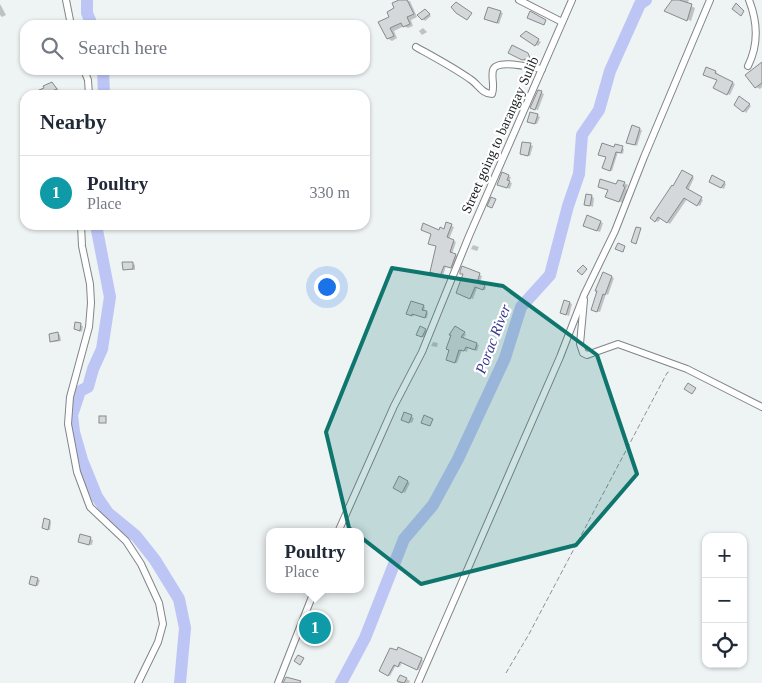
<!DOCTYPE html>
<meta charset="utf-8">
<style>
:root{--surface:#fff;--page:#f2f2f3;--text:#1f2937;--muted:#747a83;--line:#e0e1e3;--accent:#c53549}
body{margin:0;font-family:Georgia,serif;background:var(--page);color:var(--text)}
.controls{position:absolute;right:15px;bottom:15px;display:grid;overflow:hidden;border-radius:10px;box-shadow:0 1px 4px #0004}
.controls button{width:45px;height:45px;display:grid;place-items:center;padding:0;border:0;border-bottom:1px solid var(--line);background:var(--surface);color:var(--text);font:25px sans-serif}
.you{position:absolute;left:326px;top:286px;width:18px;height:18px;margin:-12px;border:4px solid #fff;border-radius:50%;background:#1a73e8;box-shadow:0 0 0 8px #1a73e833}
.badge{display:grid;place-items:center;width:32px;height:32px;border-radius:50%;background:var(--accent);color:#fff;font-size:16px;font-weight:700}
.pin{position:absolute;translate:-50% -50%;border:2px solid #fff;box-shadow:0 1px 5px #0006}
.popup{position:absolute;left:266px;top:528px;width:98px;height:65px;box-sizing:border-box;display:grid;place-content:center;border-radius:10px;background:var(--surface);filter:drop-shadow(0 1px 4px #0005);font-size:16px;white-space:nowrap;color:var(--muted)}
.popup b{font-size:19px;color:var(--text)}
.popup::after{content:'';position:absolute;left:50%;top:100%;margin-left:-10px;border:10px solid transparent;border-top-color:var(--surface)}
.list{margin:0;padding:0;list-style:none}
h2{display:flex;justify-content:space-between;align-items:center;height:65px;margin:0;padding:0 20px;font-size:21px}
h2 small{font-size:16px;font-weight:400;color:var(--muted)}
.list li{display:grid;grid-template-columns:32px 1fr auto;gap:15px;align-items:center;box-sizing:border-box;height:75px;padding:0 20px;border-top:1px solid var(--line)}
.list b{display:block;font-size:19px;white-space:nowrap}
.list p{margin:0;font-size:16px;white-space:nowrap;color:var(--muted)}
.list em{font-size:16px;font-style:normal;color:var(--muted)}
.icon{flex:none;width:28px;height:28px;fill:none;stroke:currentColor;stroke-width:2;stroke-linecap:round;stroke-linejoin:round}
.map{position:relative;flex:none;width:762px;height:683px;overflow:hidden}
.search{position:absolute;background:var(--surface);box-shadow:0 1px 4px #0004;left:20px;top:20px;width:350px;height:55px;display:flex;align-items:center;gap:12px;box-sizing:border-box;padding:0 18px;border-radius:15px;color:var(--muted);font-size:19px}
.panel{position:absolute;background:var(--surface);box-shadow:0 1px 4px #0004;left:20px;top:90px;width:350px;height:140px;border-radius:15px}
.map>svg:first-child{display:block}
.shadow{fill:#0003}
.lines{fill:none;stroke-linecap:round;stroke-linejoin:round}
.river{stroke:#bdc5f5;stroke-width:12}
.building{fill:#d5d8db;stroke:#878b8d}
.minor-casing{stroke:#818586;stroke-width:8}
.path{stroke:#8d9192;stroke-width:1;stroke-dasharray:5 2.5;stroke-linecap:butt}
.minor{stroke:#fff;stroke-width:6}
.marked{fill:#0f766e;fill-opacity:0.2;stroke:#0f766e;stroke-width:4;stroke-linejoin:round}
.labels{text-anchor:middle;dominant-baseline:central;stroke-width:4.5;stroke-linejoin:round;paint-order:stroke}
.street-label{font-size:14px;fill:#222425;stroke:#fff}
.water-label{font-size:15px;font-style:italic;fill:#36378f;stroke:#fff}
</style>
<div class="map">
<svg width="762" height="683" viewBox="0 0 762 683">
<rect width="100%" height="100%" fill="#eef3f4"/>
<!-- shadow -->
<g class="shadow">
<polygon points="402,0 410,1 417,17 411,20 413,26 408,28 404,26 394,31 397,38 392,41 387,38 391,18"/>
<polygon points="673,0 689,0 687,4 695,8 691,21 669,12"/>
<polygon points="0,4 6,15 2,17 0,15"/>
<polygon points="425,10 431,16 425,21 423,19"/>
<polygon points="500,12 503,13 499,24 488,20"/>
<polygon points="423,28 427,32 422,35 419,31"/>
<polygon points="526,33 541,42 538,46 522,36"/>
<polygon points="513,46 530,56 531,59 525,61 510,52"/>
<polygon points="762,63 762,87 760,89 756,87"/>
<polygon points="707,69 716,72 718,74 717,76 735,84 730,95 717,89 718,80"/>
<polygon points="52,83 59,90 45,95 26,95 46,89"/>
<polygon points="539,91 544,94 538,110 534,109"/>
<polygon points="25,97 25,103 24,103 20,99"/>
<polygon points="739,97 751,106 746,113 735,104"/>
<polygon points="537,115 540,117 537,124 531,122"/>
<polygon points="633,127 642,130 637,146 631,143"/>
<polygon points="530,145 533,146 530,156 524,155"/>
<polygon points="615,148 624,149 623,154 618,152 612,171 606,169 607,157"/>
<polygon points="682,172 694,178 688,191 703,200 700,206 687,199 670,224 661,218 658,222 651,218 674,188"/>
<polygon points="503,174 511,177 509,182 512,183 510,189 501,185"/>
<polygon points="712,177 726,184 724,189 710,182"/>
<polygon points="624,183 628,185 626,189 628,191 623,203 610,198 609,190"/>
<polygon points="591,196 594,198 593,207 586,204"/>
<polygon points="588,217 603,223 600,232 587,227"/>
<polygon points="447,224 454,227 449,239 456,242 452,254 458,256 453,268 446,266 443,276 433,273 440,232 445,230"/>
<polygon points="473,245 479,247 477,251 471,249"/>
<polygon points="132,263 135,265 135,270 124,269"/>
<polygon points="463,267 482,276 479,285 486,287 485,290 477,288 473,299 459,294 464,274"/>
<polygon points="603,274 614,278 608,295 606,294 600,312 595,311"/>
<polygon points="565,301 572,304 569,316 561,313"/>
<polygon points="423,306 425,307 424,311 428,313 427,318 414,314 414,316 409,314"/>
<polygon points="80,325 83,326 82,332 78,330"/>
<polygon points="455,328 466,334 463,339 479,345 477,351 468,348 467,352 462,350 457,363 449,360"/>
<polygon points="426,330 428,331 425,338 420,336"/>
<polygon points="58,334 60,335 61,341 54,342 51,341"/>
<polygon points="433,342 438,343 437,347 431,346"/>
<polygon points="404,414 414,418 412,423 405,420"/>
<polygon points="400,478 410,483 405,493 394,487"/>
<polygon points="49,521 51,522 50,530 45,529"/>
<polygon points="81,536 93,540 92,545 82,543"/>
<polygon points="37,579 40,580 38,586 33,585"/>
<polygon points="324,619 328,622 320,643 312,640"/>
<polygon points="399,649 423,660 419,670 402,662 400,667 396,665 390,676 381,670"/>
<polygon points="401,676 410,681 409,683 398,683"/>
</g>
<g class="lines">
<!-- river -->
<g class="river">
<polyline points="87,0 87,13 92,25"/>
<polyline points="103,70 104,95"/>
<polyline points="96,225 110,297 102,349 93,369 88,387 80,391 72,415 74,432 82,460 97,497 108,513 136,536 155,560 179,599 185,628 180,683"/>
<polyline points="341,683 365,638 404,539 433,505 458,459 505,358 521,307 550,275 568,206 579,174 582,135 599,110 610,71 640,4 646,0"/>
</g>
</g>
<!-- building -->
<g class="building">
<polygon points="399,0 407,0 414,14 407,17 410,24 403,27 401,23 390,28 394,36 387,39 378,22 389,17 387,12 394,8 392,3"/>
<polygon points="672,0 679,0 692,4 687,21 664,11"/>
<polygon points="456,2 472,13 467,20 456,13 451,7"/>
<polygon points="736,3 744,11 741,16 732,9"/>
<polygon points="488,7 501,11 497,23 484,19"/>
<polygon points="425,9 430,14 422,20 417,15"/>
<polygon points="530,11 546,20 544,25 527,18"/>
<polygon points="526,31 539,39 535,46 520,36"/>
<polygon points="512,45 528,53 530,58 522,60 508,53"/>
<polygon points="762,62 762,83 755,88 745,75"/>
<polygon points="706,67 716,71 715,73 733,82 727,95 713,88 717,80 703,75"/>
<polygon points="52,82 57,89 42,95 27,95 44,88 43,86"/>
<polygon points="538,90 542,91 535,110 530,108"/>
<polygon points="739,96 750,104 743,112 734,105"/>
<polygon points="530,112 538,114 535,124 527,122"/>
<polygon points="632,125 640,128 635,145 626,143"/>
<polygon points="522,142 531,143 528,156 520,154"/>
<polygon points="602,143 614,147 615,144 623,146 621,153 616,152 610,171 602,168 606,157 598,155"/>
<polygon points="682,170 693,176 686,188 702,197 697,206 684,198 667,223 658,217 655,222 650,218 672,185 673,186"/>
<polygon points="502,172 509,175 507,180 510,181 507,188 497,185"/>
<polygon points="712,175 725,182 721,188 709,182"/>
<polygon points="600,179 616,184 618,180 625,182 623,186 625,187 619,202 605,197 608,190 598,187"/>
<polygon points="586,194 592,195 590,206 584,205"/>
<polygon points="491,197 496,199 492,208 487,206"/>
<polygon points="587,215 601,221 597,231 583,226"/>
<polygon points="446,222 452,224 447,237 454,240 450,252 456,254 451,268 444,266 440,276 430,272 436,246 428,244 431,234 421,230 423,223 439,230 440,227 444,229"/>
<polygon points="636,227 641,228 636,244 631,242"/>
<polygon points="618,243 625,246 623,252 615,249"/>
<polygon points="122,262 133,262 133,269 123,270"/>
<polygon points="583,265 587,269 582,275 577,271"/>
<polygon points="462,266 480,273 477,283 485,285 483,290 475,287 470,299 456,293 463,274 460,274 460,271"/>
<polygon points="603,272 612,276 605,295 603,294 597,312 591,310 597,291 595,291"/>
<polygon points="564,300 570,302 566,315 560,313"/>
<polygon points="411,301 424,305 422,310 427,311 425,318 412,314 412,316 406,314"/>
<polygon points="75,322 81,323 80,331 74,329"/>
<polygon points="420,326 426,329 422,337 416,335"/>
<polygon points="455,326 465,332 461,337 477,343 475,350 466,347 464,351 459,350 455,363 446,360 449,350 446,349 451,335 449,335"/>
<polygon points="58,332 59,340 50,342 49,334"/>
<polygon points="688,383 696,388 692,394 684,389"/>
<polygon points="404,412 412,415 409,423 401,420"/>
<polygon points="424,415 433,419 430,426 421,423"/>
<rect x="99" y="416" width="7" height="7"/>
<polygon points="399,476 408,481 402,493 393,488"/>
<polygon points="44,518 50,520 48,530 42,528"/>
<polygon points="80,534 91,537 89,545 78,542"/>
<polygon points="31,576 38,578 36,586 29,584"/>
<polygon points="315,614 325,618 315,642 306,638"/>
<polygon points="398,647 422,658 417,670 400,662 398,667 394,665 388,676 379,671 390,648 397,650"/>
<polygon points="298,655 304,658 300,665 294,661"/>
<polygon points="400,675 407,678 404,683 397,681"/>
<polygon points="286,677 301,681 300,683 283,683"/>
</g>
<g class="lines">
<!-- minor casing -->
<g class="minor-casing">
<g id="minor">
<polyline points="66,0 71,25"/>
<polyline points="519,0 562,22"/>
<path d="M416,47C434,57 453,67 470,79C478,84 482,94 492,94C495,86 491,78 493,70C497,58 532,68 542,69"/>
<path d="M748,66C759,44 758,23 749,0"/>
<polyline points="84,70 88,80 89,95"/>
<polyline points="81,225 82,246 90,284 91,303 89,327 70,397 68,424 77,472 90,507 126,541 141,564 159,603 163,624 158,642 138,683"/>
<polyline points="584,300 580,344 583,353 587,355 618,344 687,369 762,407"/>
<polyline points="338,532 394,406 422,352 469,236 572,0"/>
<polyline points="278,683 315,589"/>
<polyline points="418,683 560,357 584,295 615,231 644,157 710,0"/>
</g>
</g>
<!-- path -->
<polyline class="path" points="506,673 529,634 667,373 671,371"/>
<!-- minor -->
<use href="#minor" class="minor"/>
</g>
<!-- marked area -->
<path class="marked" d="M392,268L503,286L597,355L637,474L576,545L421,584L349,528L326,432Z"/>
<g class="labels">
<!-- street labels -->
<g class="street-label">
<text transform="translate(500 135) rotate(-66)">Street going to barangay Sulib</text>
</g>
<!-- water labels -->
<g class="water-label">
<text transform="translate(493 339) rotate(-69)">Porac River</text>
</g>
</g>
</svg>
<div class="controls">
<button>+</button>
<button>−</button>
<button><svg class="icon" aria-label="locate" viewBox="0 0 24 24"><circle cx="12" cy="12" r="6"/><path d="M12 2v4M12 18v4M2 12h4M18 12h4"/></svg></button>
</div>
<div class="you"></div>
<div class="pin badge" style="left:315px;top:628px;background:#0f9aa8">1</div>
<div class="popup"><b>Poultry</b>Place</div>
<div class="search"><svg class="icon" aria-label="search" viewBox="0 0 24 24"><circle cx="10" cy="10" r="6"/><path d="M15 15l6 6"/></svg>Search here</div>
<section class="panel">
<h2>Nearby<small></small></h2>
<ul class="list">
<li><span class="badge" style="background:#0f9aa8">1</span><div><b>Poultry</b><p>Place</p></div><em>330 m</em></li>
</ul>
</section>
</div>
